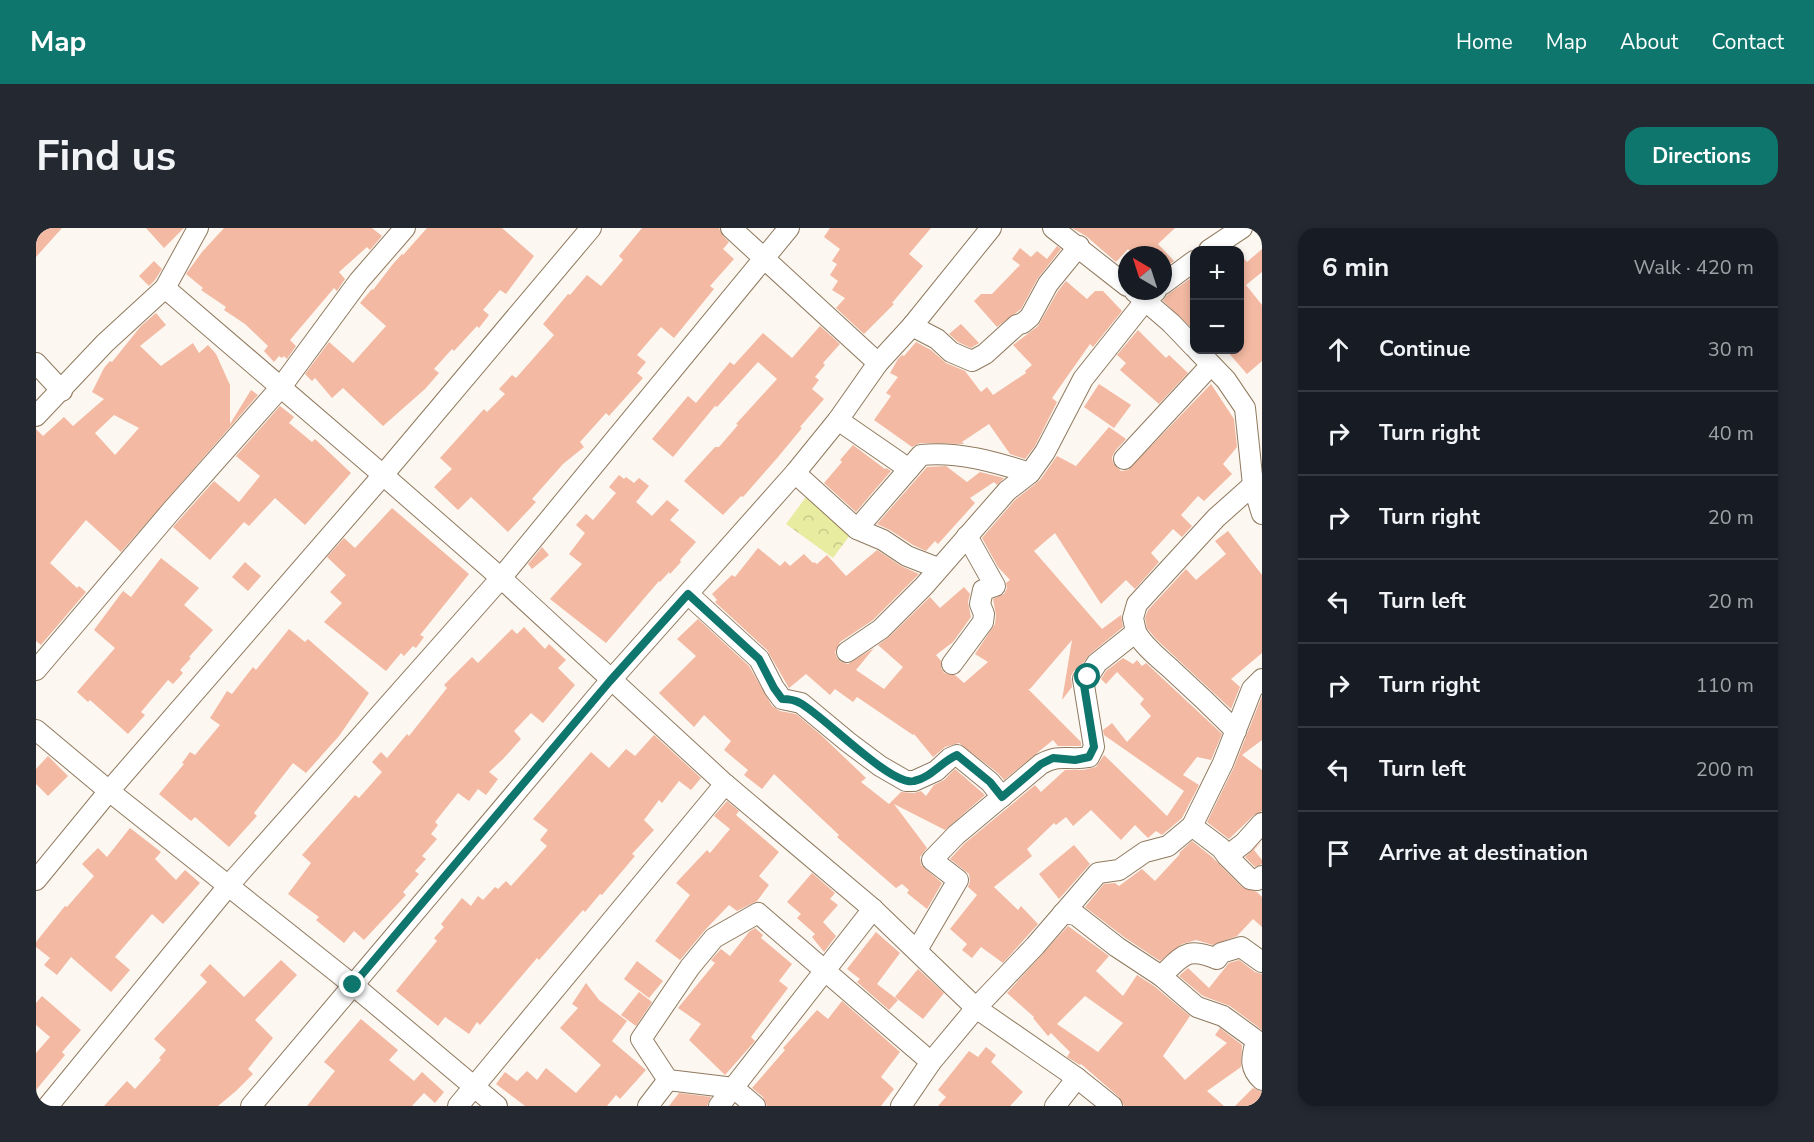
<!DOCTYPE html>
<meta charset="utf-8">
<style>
:root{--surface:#171b24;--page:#242831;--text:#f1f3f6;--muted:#9ea1a6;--line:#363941;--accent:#0f766e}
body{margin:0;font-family:"Nunito Sans",sans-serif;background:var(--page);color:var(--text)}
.controls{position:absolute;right:18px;top:18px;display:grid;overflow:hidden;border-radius:12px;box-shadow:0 3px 9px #0003}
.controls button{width:54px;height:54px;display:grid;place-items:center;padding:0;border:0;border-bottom:2px solid var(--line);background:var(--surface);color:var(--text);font:30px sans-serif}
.compass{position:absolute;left:1082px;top:18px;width:54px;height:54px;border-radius:50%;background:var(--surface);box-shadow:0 3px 9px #0003;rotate:321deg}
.stop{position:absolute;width:18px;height:18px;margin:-14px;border:4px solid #0f766e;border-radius:50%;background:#fff}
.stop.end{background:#0f766e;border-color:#fff;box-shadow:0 2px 6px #0008}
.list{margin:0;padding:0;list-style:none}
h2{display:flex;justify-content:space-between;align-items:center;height:78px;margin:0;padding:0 24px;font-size:26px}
h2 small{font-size:20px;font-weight:400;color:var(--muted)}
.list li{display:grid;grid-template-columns:39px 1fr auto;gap:18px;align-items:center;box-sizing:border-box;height:84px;padding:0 24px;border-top:2px solid var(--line)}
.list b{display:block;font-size:22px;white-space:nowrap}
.list em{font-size:20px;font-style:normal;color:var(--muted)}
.icon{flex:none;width:33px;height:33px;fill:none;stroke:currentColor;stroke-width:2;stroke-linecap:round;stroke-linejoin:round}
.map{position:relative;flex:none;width:1226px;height:878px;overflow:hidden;border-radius:18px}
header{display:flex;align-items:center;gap:36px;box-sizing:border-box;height:84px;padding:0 30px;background:var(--accent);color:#fff}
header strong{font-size:28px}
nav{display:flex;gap:33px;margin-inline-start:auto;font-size:21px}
.intro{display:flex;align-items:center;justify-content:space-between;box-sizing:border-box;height:144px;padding:0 36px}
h1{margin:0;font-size:42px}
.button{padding:15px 27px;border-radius:18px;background:var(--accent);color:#fff;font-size:21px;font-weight:700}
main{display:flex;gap:36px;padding:0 36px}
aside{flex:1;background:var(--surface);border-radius:18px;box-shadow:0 3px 9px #0003}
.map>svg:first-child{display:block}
.park{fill:url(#park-crowns)}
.building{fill:#f3b9a2;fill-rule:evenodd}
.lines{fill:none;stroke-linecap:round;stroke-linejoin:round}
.street-casing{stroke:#8f7a5f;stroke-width:22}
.street{stroke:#fff;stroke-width:20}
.route{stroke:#0f766e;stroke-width:8}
</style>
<header>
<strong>Map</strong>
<nav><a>Home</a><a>Map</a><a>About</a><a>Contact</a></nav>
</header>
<div class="intro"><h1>Find us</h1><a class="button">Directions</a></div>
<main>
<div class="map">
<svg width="1226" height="878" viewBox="0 0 1226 878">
<defs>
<pattern id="park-crowns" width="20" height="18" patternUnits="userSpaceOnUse" patternTransform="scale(1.5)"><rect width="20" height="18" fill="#e8eca0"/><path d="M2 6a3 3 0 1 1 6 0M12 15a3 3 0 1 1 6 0" fill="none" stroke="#c7ca89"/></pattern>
</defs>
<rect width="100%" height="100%" fill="#fcf7f1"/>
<!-- park -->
<polygon class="park" points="770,269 817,303 797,330 750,296"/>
<!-- building -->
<g class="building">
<polygon points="0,0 26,0 0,29"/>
<polygon points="110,0 148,0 128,20"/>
<polygon points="188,0 336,0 346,8 334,22 331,19 303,44 309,51 301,63 298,60 254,112 260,118 251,131 248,128 246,130 243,128 238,134 228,123 232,118 209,96 188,82 190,79 165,62 167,60 150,46 166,24"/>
<polygon points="391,0 466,0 498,28 470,66 464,62 447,82 453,87 443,100 441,98 418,123 416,121 398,141 403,145 389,161 347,198 307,160 296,170 279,150 276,153 269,146 293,114 317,135 350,98 324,75 336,61 337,62 357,36 366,26 367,27"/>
<polygon points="606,0 683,0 687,8 693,14 687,21 698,31 674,58 678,61 638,110 625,99 601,127 610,134 601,145 607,150 573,188 570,185 544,214 548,219 527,236 496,271 500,274 472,304 435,269 422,282 398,259 416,241 404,230 448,181 451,184 469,166 463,161 476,147 480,150 518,107 507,96 532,66 534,67 551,47 565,58 587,32 583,28"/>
<polygon points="794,0 895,0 873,26 887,38 856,75 858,76 828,106 800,80 809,70 796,62 802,53 794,47 801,36 796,33 804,21 788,9"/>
<polygon points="1036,0 1139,0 1122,16 1138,33 1127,41 1127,27 1098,27 1092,21 1080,34 1050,8"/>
<polygon points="1021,18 1025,21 1002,50 985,81 961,99 938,73 945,66 956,66 984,37 976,31 984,20 995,29 1001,23 1011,31"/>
<polygon points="1226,21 1226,44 1210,57 1226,77 1226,133 1211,146 1190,122 1203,122 1203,25 1211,34"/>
<polygon points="118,33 126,41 119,52 113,58 103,48"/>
<polygon points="1158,48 1158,102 1127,73 1131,67"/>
<polygon points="1030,53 1051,71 1059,63 1067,63 1086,83 1057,119 1054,116 1016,170 1021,174 999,218 989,231 974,226 953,196 926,214 928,216 884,215 876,219 838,192 855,168 850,165 862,149 854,145 862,131 866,127 868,128 880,114 895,122 910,135 929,143 945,164 951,159 957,167 990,145 989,143 996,137 977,117 1002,98 1022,63"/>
<path d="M120,85L130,97L104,118L125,138L157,115L163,125L172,117L180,126L194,157V196L215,162L222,167L85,324L50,292L14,335L41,360L43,358L50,364L5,417L0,413V201L7,208L28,189L37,198L68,171L56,164L68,140L74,133L76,134L105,98ZM78,187L103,200L79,227L59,205Z"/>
<polygon points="925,96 943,115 935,120 922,114 913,106"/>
<polygon points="784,98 804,116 787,135 789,137 779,149 783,152 776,161 788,171 764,199 766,200 742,229 707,269 705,268 687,287 648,253 679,219 683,219 702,197 700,196 741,151 722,134 681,179 679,178 637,229 616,211 652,168 660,175 694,134 698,137 727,105 756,130"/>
<polygon points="1102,102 1130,130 1133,127 1152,145 1123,176 1084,142 1090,135 1081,127"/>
<polygon points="1063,156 1095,177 1078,200 1048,179"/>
<polygon points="1175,156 1198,191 1201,219 1187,236 1196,246 1168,273 1162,268 1145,287 1156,298 1146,309 1137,301 1115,325 1123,334 1099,361 1090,352 1065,376 1019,305 998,323 1066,401 1085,387 1087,399 1054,426 1044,439 1038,443 1035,448 1036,459 1026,472 1036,412 994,461 992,461 1045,514 1045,518 1022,518 1017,512 968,552 962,545 923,515 909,519 897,529 878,506 877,507 821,469 817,474 799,461 794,467 770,446 753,460 731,422 679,374 681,372 676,366 696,347 699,349 722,320 744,338 749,333 754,338 768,326 777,335 778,334 781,336 791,327 810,348 841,322 865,338 883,346 837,392 804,414 799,424 801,430 805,434 812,436 838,420 820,442 848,461 867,439 842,417 853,409 894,369 904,380 928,359 934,366 932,374 935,389 917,414 900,427 905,433 905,440 908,445 919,447 928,455 952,434 939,426 959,396 960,387 957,371 968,366 971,360 970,355 974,352 962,339 946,310 979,272 1004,252 1021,228 1040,238 1073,199 1090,211 1079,223 1076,229 1077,235 1085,243 1092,242"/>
<polygon points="244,178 258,189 253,195 276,214 279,211 315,245 269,297 239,270 213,298 208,294 174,332 137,299 179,252 178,253 203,274 224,248 200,228"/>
<polygon points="817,217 849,241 850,240 855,243 820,284 788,255 806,234 804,232"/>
<polygon points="910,238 931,254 944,244 968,250 961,257 958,254 934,270 939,275 902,316 899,313 890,323 877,317 854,302 841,296 891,239"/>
<polygon points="583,247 588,251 590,249 598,255 603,250 613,258 600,274 616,288 631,272 643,282 634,292 660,314 644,332 645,334 634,346 633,344 624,354 623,353 570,415 514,371 546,336 533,326 549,305 540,297 550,286 557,292 580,265 573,259"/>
<polygon points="356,280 433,346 384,407 388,409 380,420 377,418 368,428 365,425 350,443 288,394 306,375 294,364 310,347 291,329 308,310 319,320"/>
<polygon points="1192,303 1226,347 1226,425 1195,451 1204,459 1195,481 1120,411 1111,400 1109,390 1112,382 1150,341 1160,352 1190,326 1179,313"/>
<polygon points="506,319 513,327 496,341 492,336"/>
<polygon points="125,330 163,360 148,377 177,402 153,429 155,430 144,442 147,445 137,456 132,452 105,484 109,487 92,506 54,472 52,474 41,464 79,420 58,402 87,363 95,369"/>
<polygon points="209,334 225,348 212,363 196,349"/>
<polygon points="662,391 713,438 736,478 744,483 760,486 785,507 830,550 825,554 853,576 865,564 878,565 885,563 890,568 898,557 908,552 919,541 949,567 909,602 858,576 891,620 884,629 885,637 906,655 891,681 871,665 873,662 866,656 860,660 801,609 803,607 738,546 726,561 708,547 712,542 688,522 695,513 668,487 658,499 623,465 660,428 641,411"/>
<polygon points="488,399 509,421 513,416 530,432 522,440 539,457 507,495 495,485 478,503 485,511 467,531 453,544 462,551 450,567 442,561 433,573 422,565 399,594 402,597 395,606 401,611 386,628 390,631 379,643 383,646 367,664 370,667 328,712 318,703 308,715 280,692 283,689 252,666 275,635 266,627 319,567 323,570 346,544 336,534 345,524 351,530 371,506 373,508 411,460 408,457 436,429 442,435 476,401 481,406"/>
<polygon points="253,401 269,414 272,411 333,465 303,508 270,545 257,535 218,585 221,588 193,619 159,589 155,593 123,566 148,536 146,535 154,524 159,527 184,497 174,490 191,463 196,466 217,439 220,442"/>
<polygon points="1087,430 1097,436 1101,432 1106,438 1110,435 1186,506 1175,532 1161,529 1147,547 1163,557 1146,590 1126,607 1120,603 1112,610 1099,597 1085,612 1055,582 1037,598 1030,589 1020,597 1018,595 991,621 996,628 958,659 982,682 985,678 1002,696 967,735 945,719 936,730 926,722 931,716 914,701 941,667 932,659 934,653 933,646 914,631 928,616 999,557 1005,564 1029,542 1047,542 1060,539 1068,527 1131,588 1148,563 1068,507 1067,502 1076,495 1091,514 1115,488 1104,476 1108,471 1081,444 1070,456 1065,451 1070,443"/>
<polygon points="1226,468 1226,512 1206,527 1226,542 1226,583 1218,587 1193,611 1171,594 1198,539"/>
<polygon points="618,507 665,550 655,562 643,553 626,575 623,572 608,592 618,602 596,626 599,628 566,667 564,666 549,684 547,682 503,732 501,730 444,797 441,794 433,806 409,789 402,798 360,763 401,713 398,710 408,699 405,696 426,670 435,678 442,668 447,672 459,659 462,661 470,653 475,658 511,618 504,612 512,602 497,591 555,524 573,540 590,521 599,528"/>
<polygon points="12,528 32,548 12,568 0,556 0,541"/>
<polygon points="691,573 703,583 700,587 743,624 723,648 733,657 721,673 701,683 693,677 669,702 644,732 619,713 654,667 640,655 671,622 674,625 694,601 678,588"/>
<polygon points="94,600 125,624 119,631 140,652 149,642 164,655 127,696 116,686 79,729 94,742 75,764 35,729 21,747 8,737 14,730 0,719 0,714 29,678 31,679 58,648 46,636 62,620 71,629"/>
<polygon points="1156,613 1176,629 1206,659 1221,664 1226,669 1226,699 1217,691 1201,708 1177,717 1160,712 1146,716 1124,733 1088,709 1049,679 1068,656 1079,655 1083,658 1106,641 1119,653 1144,626 1143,625"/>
<polygon points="1225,614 1218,622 1226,632 1226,636 1219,639 1209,629"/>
<polygon points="1038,617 1054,636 1023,671 1003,646"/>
<polygon points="776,645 799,665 794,671 802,677 787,694 800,708 788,724 776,709 779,706 761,690 765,686 751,674"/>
<path d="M1032,698L1073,728L1060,743L1087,768L1101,747L1118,758L1154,788L1127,828L1149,852L1191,815L1179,807L1184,800L1206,817L1205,839L1171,863L1188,878H1088L1083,869L1045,836L1044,837L1031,829L1034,824L1015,805L1012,808L997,790L998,789L971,765ZM1049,768L1087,795L1062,824L1021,796Z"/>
<polygon points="719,700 727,707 725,710 756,736 743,753 752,760 715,809 719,813 689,847 653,812 665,796 642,780 679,735 675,732 685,721 694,728 713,704"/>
<polygon points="840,704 864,725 841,756 862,772 853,782 821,754 824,751 811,741"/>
<polygon points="245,732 261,747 219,792 237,810 212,841 217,846 200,863 182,878 68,878 91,853 99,861 125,832 123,830 130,822 118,811 171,754 164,747 174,736 208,769"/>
<polygon points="1203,732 1219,744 1226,746 1226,802 1194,778 1167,768 1143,748 1152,740 1173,760 1193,735"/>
<polygon points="601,733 627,753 613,770 588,751"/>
<polygon points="882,741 908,765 887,791 859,769"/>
<polygon points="550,755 563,772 591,793 576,813 610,842 584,871 580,867 571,878 489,878 460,856 469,844 481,853 491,843 501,852 510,840 540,865 565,837 524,800 542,780 536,776"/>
<polygon points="603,764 616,774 600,798 585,787"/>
<polygon points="6,768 45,802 26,824 29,827 0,862 0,825 14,809 0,797 0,775"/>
<polygon points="806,773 864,824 845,849 858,861 845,878 731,878 727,869 716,860 749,822 747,820 781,782 792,791"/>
<polygon points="325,791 362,822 353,832 378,853 386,844 408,864 399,875 388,865 376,878 271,878 299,843 288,834"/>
<polygon points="950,819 960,827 955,834 987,864 974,878 902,878 910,869 902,862 933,823 942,829"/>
<polygon points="1217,860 1226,864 1226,878 1199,878"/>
<polygon points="643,865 675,869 671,878 633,878"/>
</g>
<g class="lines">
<!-- street casing -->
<g class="street-casing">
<g id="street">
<polyline points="695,0 842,135"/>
<polyline points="1017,0 1091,58"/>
<polyline points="1173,22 1206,0"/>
<polyline points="1127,56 1158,33"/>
<polyline points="129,60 347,247 465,350 689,556 837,681 940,780 1041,850 1076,878"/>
<polyline points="1099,64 1135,95 1158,119"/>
<polyline points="876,98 901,111 915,124 936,133 949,126 981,97 987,95 994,89 1012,56 1043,18"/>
<polyline points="1161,122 1190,152 1209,180 1217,257 1226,286"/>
<polyline points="0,135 26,163"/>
<polyline points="0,188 69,115 129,60 162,0"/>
<polyline points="802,192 873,241 821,301"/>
<polyline points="1088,231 1175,137"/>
<path d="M873,241L885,227C922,223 959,234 994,245"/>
<polyline points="759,245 821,301 847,312 871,328 902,340"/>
<polyline points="652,366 723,431 738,460 746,471 765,475 812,514 844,538 870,553 878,553 900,543 914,530 921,527 954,554 966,569"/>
<path d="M1100,404C1107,418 1124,431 1136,442C1158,462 1179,482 1200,503"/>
<polyline points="811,424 845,401 888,358 971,263 994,245 1009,224 1047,151 1109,73 1120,63"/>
<polyline points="916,436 947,394 948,386 944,376 947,362 959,358 931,308"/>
<polyline points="0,442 136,282 245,159 323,53 369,0"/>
<polyline points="0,502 73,563 317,757 461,878"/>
<polyline points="1156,598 1185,620 1191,628 1208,615 1226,595"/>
<polyline points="1191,628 1214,651 1221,652 1226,648"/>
<polyline points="0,652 73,563 347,247 555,0"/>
<path d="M1027,685L1040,687L1081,719L1125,748L1161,779L1187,788L1220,812C1216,829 1212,839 1226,852"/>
<path d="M881,722L922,652L896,632L920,607L1005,536C1025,525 1032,533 1053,529L1058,519L1047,451L1052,449L1061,435L1100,404L1097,390L1101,376L1180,290L1217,257"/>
<path d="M1125,748C1147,728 1150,718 1181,731L1185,725L1205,719L1226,734"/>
<polyline points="12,878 193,657 465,350 753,0"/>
<polyline points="215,878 574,453 759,245 802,192 842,135 876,98 955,0"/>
<polyline points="422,878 689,556"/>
<polyline points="612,878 632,852"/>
<polyline points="683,878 837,681"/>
<polyline points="719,878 698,860 632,852 605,811 654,739 678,710 722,685 895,834"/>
<polyline points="865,878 895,834 940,780 999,718 1062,645 1083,642 1109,624 1132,618 1156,598 1187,535 1216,461 1226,451"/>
<polyline points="1019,878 1041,850"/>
</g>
</g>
<!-- street -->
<use href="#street" class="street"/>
</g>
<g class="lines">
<!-- route -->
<path class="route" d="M317,757L574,453L652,366L723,431L738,460L746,471C752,471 759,472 764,475C786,486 855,559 878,553C896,549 905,534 921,527L954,554L966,569L1005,536L1017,530L1039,532L1053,529L1058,519L1047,451L1052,449"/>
</g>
</svg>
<div class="controls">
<button>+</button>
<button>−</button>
</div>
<svg class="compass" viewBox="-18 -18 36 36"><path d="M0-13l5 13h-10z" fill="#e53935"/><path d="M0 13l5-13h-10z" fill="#9ea1a6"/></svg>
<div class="stop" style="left:1052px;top:449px"></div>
<div class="stop end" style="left:317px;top:757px"></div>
</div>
<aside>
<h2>6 min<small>Walk · 420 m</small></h2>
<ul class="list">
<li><svg class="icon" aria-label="ahead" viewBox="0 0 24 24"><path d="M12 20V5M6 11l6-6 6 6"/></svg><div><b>Continue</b></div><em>30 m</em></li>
<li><svg class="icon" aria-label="right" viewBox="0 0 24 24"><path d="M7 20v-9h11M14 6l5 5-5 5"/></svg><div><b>Turn right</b></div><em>40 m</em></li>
<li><svg class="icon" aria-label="right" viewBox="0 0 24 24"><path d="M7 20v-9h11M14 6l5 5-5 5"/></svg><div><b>Turn right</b></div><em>20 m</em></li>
<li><svg class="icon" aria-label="left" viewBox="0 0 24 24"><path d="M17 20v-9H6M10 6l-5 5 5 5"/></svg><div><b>Turn left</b></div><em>20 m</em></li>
<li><svg class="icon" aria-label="right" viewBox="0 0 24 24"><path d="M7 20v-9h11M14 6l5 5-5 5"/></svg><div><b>Turn right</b></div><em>110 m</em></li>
<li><svg class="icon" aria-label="left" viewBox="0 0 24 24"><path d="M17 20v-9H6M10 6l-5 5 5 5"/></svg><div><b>Turn left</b></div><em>200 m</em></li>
<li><svg class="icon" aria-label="arrive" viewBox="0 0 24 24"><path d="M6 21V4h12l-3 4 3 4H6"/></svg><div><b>Arrive at destination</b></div></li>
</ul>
</aside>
</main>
